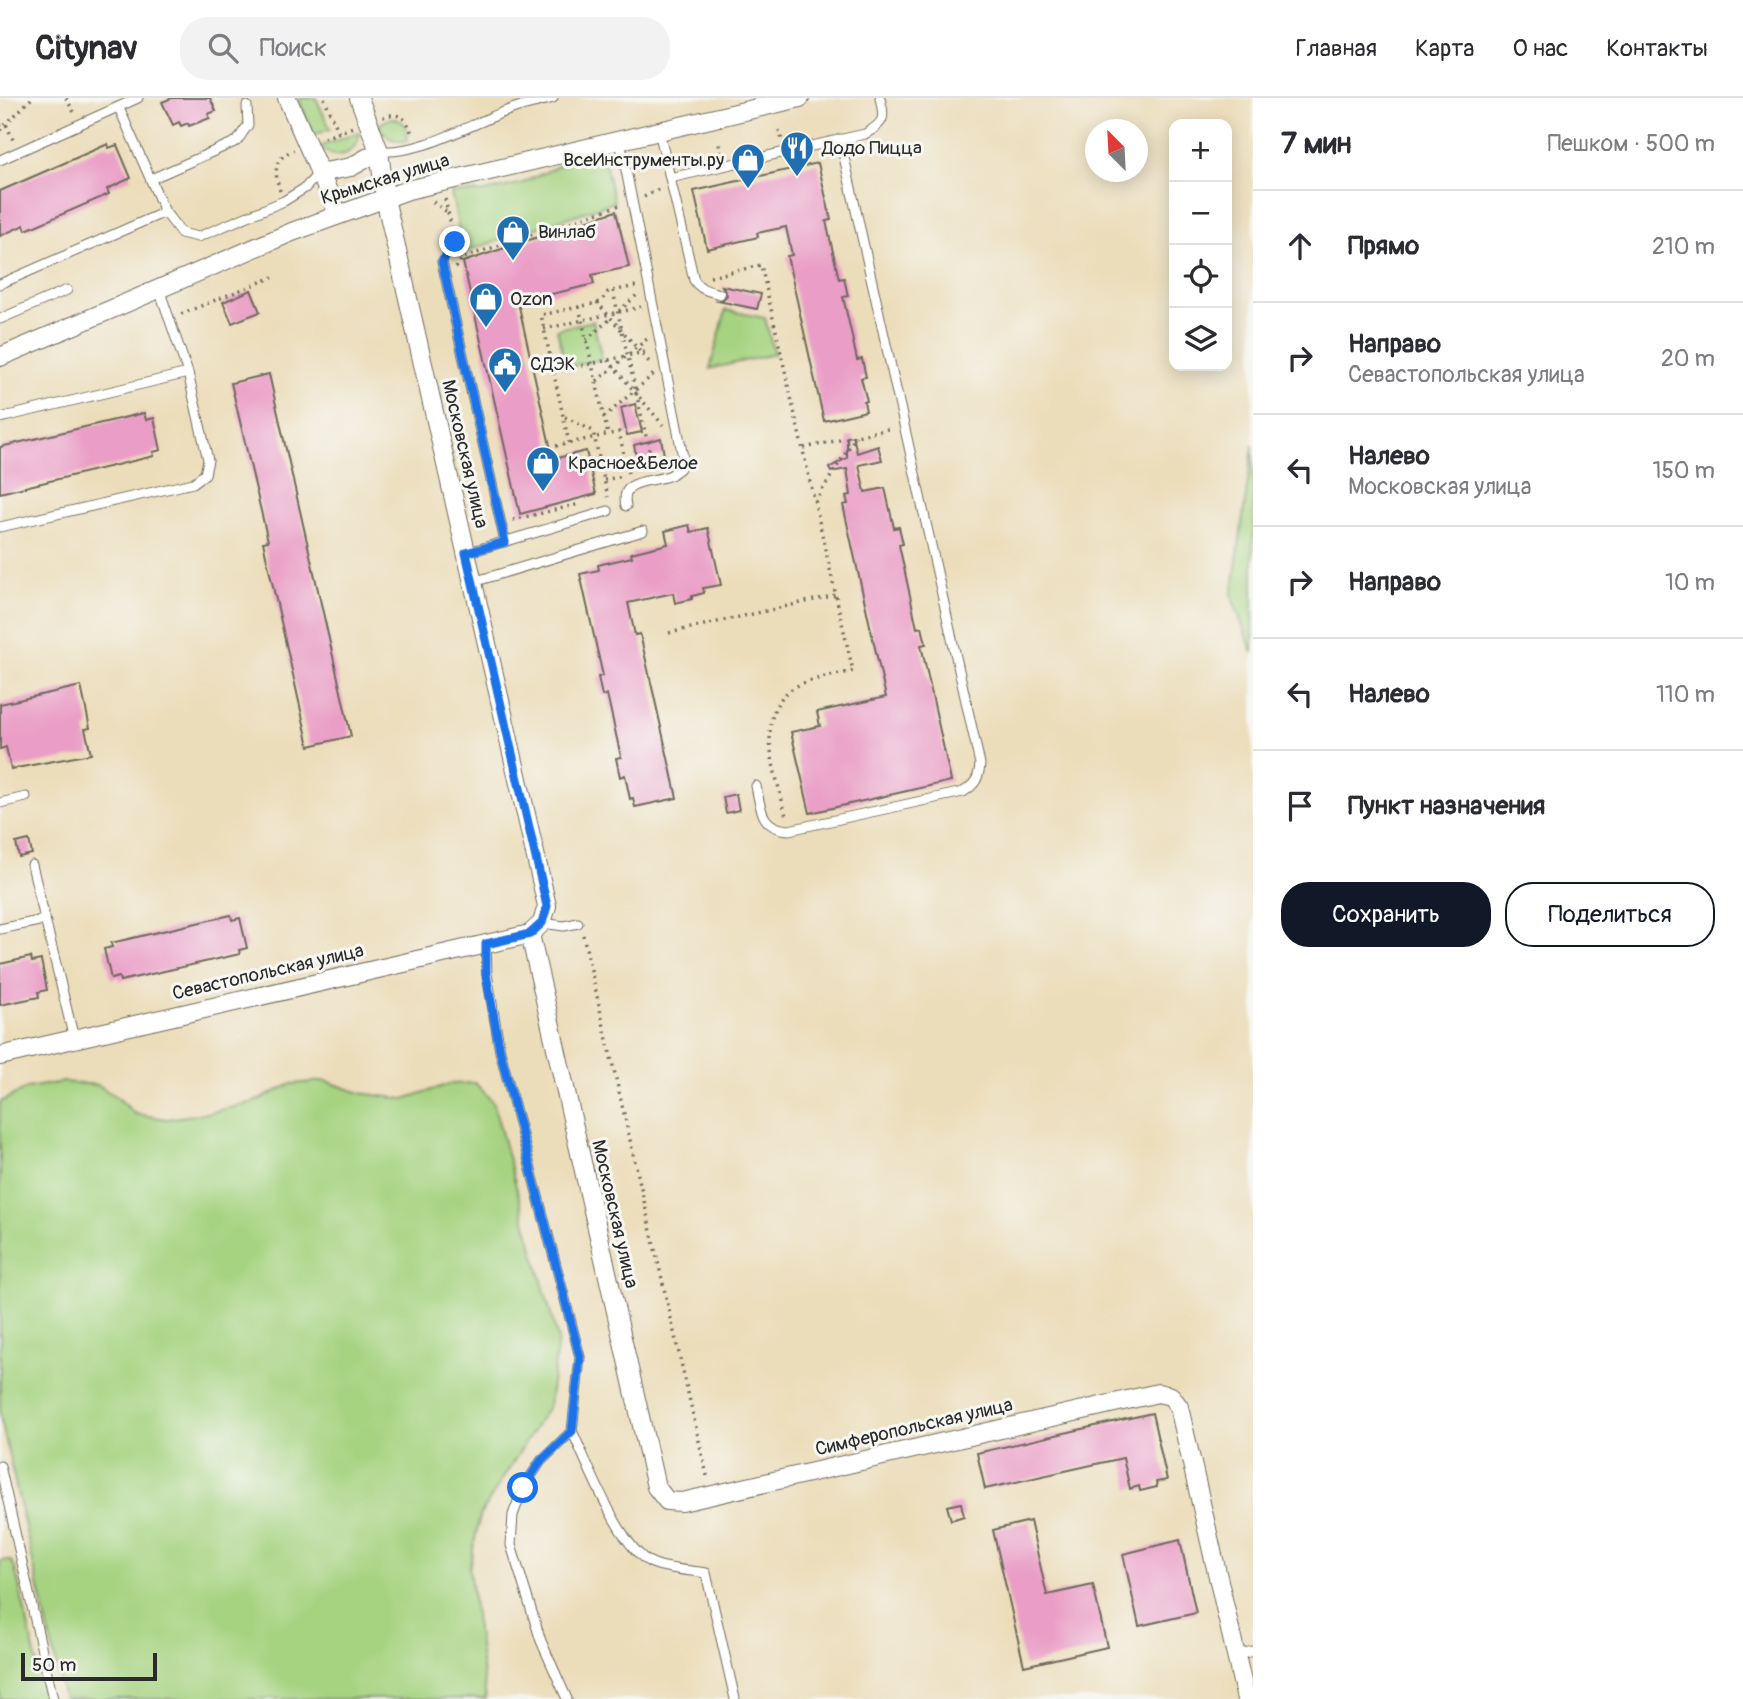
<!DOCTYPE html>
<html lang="ru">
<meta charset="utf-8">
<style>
:root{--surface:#fff;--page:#f2f2f3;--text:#2b2b33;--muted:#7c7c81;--line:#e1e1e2;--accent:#111827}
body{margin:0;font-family:Pangolin,sans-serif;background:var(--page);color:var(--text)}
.controls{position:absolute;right:21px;top:21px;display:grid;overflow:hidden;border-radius:14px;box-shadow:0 4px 18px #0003}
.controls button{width:63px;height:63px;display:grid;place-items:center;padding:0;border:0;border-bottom:2px solid var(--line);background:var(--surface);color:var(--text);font:35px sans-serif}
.compass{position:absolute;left:1085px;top:21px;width:63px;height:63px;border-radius:50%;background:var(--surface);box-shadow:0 4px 18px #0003;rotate:336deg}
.scale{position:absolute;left:21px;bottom:18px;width:136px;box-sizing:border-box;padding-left:7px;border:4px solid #2b2b2b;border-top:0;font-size:19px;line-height:24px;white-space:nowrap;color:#2b2b2b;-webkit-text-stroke:5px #f6f6f2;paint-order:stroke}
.stop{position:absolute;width:21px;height:21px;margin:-16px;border:5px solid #1a73e8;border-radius:50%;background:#fff}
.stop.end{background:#1a73e8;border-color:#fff;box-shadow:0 2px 7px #0008}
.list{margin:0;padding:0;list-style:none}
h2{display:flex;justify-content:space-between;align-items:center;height:91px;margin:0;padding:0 28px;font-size:30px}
h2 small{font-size:23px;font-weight:400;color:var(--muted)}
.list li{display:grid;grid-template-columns:46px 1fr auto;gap:21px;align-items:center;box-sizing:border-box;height:112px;padding:0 28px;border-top:2px solid var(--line)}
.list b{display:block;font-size:26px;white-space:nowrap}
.list p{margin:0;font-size:23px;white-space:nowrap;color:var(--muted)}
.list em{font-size:23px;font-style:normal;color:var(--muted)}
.actions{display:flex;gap:14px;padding:21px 28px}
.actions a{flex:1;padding:16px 0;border:2px solid var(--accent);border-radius:28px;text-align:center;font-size:24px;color:var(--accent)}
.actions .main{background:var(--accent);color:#fff}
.icon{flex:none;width:38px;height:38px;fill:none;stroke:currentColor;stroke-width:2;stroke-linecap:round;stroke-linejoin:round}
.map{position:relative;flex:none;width:1253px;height:1601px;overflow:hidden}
header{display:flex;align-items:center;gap:42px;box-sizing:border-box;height:98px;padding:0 35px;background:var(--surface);border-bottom:2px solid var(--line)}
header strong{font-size:33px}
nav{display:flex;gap:38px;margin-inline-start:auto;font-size:24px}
.search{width:490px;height:63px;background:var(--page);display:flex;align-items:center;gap:18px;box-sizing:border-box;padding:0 24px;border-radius:28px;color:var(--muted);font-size:26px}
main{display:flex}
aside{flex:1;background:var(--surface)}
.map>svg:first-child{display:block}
.green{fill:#a6d380;stroke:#687f56;stroke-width:2}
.building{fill:#ea9dc6}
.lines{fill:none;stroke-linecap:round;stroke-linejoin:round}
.lane-casing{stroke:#6f695d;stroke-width:11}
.street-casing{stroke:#6f695d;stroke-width:20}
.path{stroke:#6f695d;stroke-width:3.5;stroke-dasharray:2 5;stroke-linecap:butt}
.lane{stroke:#fff;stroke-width:9}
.street{stroke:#fff;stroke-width:18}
.route{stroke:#1a73e8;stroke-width:9}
.labels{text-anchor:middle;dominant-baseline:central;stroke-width:6;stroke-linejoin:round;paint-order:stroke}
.poi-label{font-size:19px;fill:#2b2b2b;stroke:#f6f6f2;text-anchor:start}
.street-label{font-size:19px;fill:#2b2b2b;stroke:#f6f6f2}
</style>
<header>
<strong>Citynav</strong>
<div class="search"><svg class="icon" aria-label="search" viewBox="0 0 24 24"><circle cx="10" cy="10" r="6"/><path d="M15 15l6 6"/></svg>Поиск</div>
<nav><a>Главная</a><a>Карта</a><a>О нас</a><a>Контакты</a></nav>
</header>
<main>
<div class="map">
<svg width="1253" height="1601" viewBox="0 0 1253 1601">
<rect width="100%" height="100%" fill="#f6f6f2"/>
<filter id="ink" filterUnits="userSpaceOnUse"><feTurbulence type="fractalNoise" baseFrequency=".0143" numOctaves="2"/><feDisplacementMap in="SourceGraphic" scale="14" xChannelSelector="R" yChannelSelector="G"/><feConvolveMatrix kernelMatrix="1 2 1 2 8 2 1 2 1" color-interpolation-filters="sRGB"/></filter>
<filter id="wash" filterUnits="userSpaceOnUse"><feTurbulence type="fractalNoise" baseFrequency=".00686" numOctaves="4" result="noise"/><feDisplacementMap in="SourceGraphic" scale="28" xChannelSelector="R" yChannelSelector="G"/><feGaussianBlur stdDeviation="1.57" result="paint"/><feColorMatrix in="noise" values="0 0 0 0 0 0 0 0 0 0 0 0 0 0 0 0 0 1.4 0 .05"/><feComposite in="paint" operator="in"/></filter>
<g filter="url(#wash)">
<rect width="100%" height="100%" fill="#ecddba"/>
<!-- green -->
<g class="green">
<polygon points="298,0 316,0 330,31 314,37"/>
<path d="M391,20C405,21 409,31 407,44C392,43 385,40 379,26Z"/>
<path d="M360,34C356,56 338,65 319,49Z"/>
<polygon points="603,56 614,104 464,154 451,95 485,94 523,85 562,66"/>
<polygon points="726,212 765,220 774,256 710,271"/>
<polygon points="593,223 602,261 566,269 557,231"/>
<polygon points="1253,347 1253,555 1232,499"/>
<polygon points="326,983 360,995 404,1001 450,986 475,985 493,1004 558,1242 549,1307 480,1417 469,1471 486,1601 64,1601 0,1318 0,1004 27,990 63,984 98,987 118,1000 135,1016 167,1021 212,1014 254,1004 291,986"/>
<polygon points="2,1462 11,1463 15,1470 45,1601 0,1601 0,1464"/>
</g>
<g id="blocks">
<!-- building -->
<g class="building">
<polygon points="172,0 210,0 216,13 208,16 210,20 189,28 188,25 181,28 179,24 173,27 162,4"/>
<polygon points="108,46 109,50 117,47 131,80 107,91 109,96 26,132 24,127 0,138 0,93"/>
<polygon points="818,65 831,122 826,123 839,181 844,180 848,198 843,199 851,234 857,262 862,261 866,279 861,280 867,303 864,304 866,313 824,323 787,158 792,157 786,129 757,135 758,139 707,151 694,93"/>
<polygon points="616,113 629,169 592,177 594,186 518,204 553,361 586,353 596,396 520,416 463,164"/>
<polygon points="722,188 761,196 757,211 718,203 724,201 727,197"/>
<polygon points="251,192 260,214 232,225 223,204"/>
<polygon points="269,276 351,638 309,648 263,444 268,443 231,285"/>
<polygon points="635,306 642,334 627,337 621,310"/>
<polygon points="144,315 146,322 154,320 161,352 153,354 154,358 0,395 0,349"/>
<polygon points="853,338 857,355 878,348 882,362 859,367 865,394 885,390 894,430 899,429 903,446 899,447 917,530 922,529 926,546 921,547 951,683 810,715 791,634 820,628 817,614 886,599 843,407 848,406 846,398 851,397 847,371 831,374 829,370 847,360 847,339"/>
<polygon points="661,340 664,357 637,363 634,347"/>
<polygon points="689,427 691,434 708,430 721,487 703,490 704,495 692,498 692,501 675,505 673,495 628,505 635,537 640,536 677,700 635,709 633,700 630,701 625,677 620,679 616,660 621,659 607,596 602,598 598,579 603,578 580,476 599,472 598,467 632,459 631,455 668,446 665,433"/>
<polygon points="81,588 90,630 85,631 91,656 11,671 6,649 0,651 0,606"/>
<polygon points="736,696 739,712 726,715 723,699"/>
<polygon points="29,742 32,756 19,759 16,745"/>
<polygon points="231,817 232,822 240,820 247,850 239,852 240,856 120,883 119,879 111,881 104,851 112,849 111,845"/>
<polygon points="31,859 32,864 41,862 47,892 38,894 39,899 0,907 0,866"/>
<polygon points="1152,1315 1167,1382 1156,1384 1157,1389 1140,1393 1139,1388 1130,1391 1123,1360 985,1391 977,1355"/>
<polygon points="961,1405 964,1418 951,1422 947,1408"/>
<polygon points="1030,1423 1047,1497 1093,1487 1107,1549 1024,1568 993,1432"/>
<polygon points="1180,1442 1196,1515 1139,1528 1123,1456"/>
</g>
</g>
</g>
<g filter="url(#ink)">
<use href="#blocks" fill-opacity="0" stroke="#6f695d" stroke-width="2"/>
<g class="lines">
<!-- lane casing -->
<g class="lane-casing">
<g id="lane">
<polyline points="119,10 165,114 181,135 198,139 284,103 305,90 319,75"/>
<path d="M659,33L694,182C700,192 709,193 720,196"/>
<path d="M620,42L683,359L680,370C679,371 672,376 671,377C653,385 619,379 626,408"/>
<path d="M379,53C424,56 469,26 512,11C525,6 540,4 553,0"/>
<polyline points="0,62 138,0"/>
<path d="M670,80L865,36C885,24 885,21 880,0"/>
<polyline points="151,81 237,43 248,27 247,8"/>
<polyline points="442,164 505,444"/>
<polyline points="0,186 165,114"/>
<polyline points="0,221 67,192"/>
<polyline points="0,320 188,275"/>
<polyline points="0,429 193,385 205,376 208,362 188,275 159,191"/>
<polyline points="466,455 608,413"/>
<polyline points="473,484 643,433"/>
<path d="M756,688C761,712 761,730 789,732L963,694C975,687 979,680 980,666L840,41"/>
<polyline points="0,705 26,699"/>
<polyline points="32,767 74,941"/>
<polyline points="542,825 564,828 578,825"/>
<polyline points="0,831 44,822"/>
<polyline points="486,846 487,876 500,953 580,1259 572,1333 541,1363 523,1390 513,1417 511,1447 541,1543 567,1601"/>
<path d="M572,1333C587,1364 621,1453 652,1465C668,1472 689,1472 706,1475L735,1601"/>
<polyline points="0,1368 53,1601"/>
<polyline points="1236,1557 1253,1553"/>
</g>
</g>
<!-- street casing -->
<g class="street-casing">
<g id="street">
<polyline points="287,0 338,116"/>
<polyline points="319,75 351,69 379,53"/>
<polyline points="0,259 292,134 408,92 800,0"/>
<polyline points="530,836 656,1389 667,1403 682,1404 1158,1295 1171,1298 1179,1309 1246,1601"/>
<polyline points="0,958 530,836 542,825 547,808 385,100 379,53 359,0"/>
</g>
</g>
<!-- path -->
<g class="path">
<polyline points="66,0 75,16"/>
<polyline points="324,0 339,35"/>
<path d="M383,19C400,13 408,21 412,37"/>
<polyline points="0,27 6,26 14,44"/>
<polyline points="0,32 32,0"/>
<polyline points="779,32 782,42"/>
<polyline points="324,40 353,29"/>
<polyline points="719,46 721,56"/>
<path d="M280,93C274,74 273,60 294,52"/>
<polyline points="644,99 659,91"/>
<polyline points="445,101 455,144 449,154"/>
<polyline points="433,104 447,114"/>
<polyline points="451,150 462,160"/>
<polyline points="456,170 462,160 620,107"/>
<path d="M710,179L761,167L853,573C838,577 821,579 806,584C747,605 776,674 786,718"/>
<polyline points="613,193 653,369"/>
<polyline points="597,204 651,266"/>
<polyline points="579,209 608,337"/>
<polyline points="619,213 637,197"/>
<polyline points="181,216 273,179"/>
<polyline points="544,231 641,209"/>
<polyline points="586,242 611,220"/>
<polyline points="608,262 663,327"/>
<polyline points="554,274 649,253"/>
<polyline points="597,283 647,241"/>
<polyline points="565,319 593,333 608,399"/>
<polyline points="604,319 654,276"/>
<polyline points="569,345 541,217 601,204 608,194 636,188"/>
<polyline points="556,348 619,334 628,375"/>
<polyline points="804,350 892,330"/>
<polyline points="604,382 623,378"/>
<polyline points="815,404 856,338"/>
<polyline points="513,422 580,406"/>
<polyline points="669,535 836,497"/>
<polyline points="583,837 708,1382"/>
</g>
<!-- lane -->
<use href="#lane" class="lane"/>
<!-- street -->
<use href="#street" class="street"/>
</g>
</g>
<g class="lines" filter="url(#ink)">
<!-- route -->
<polyline class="route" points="455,144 442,164 505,444 466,455 547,808 542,825 530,836 486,846 486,876 500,953 580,1259 572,1333 541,1363 523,1390"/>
</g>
<!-- icons -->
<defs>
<g id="restaurant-pin" transform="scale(1.75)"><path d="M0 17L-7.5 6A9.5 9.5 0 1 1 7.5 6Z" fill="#1f6fb2" stroke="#f6f6f2"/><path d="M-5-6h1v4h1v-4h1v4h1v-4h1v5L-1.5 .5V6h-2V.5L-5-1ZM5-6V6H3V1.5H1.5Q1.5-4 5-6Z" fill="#fff"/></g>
<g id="shop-pin" transform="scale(1.75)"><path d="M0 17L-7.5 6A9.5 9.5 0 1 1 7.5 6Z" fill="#1f6fb2" stroke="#f6f6f2"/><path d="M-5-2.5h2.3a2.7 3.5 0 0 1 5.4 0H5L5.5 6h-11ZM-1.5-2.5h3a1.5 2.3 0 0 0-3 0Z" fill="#fff"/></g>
<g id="civic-pin" transform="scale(1.75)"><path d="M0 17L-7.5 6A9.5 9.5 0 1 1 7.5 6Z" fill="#1f6fb2" stroke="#f6f6f2"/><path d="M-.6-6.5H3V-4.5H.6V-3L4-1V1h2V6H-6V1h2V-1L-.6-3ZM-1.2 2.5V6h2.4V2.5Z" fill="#fff"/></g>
</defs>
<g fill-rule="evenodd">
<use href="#restaurant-pin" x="797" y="50"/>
<use href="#shop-pin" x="748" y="62"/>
<use href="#shop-pin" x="513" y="134"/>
<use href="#shop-pin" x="486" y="201"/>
<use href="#civic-pin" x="505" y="266"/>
<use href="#shop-pin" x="543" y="365"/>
</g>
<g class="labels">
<!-- poi labels -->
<g class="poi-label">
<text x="822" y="50">Додо Пицца</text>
<text x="724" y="62" text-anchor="end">ВсеИнструменты.ру</text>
<text x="538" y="134">Винлаб</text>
<text x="510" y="201">Ozon</text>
<text x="530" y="266">СДЭК</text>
<text x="568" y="365">Красное&amp;Белое</text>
</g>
<!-- street labels -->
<g class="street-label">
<text transform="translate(385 81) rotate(-17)">Крымская улица</text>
<text transform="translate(465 356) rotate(77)">Московская улица</text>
<text transform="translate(268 874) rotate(-13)">Севастопольская улица</text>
<text transform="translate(615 1116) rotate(77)">Московская улица</text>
<text transform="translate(914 1329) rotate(-13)">Симферопольская улица</text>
</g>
</g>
</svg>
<div class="controls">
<button>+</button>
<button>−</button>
<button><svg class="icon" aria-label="locate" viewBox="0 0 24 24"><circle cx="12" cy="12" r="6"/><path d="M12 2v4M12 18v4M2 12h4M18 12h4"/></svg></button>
<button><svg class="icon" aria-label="layers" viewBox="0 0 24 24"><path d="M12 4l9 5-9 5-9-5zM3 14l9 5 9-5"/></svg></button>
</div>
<svg class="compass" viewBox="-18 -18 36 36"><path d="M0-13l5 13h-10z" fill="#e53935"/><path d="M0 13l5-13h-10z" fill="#7c7c81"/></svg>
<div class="scale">50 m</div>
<div class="stop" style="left:523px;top:1390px"></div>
<div class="stop end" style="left:455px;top:144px"></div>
</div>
<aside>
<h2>7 мин<small>Пешком · 500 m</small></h2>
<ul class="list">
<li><svg class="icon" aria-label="ahead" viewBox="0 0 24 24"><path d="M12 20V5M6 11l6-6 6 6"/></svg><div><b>Прямо</b></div><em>210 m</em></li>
<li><svg class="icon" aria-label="right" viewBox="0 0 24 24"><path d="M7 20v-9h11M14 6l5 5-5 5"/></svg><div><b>Направо</b><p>Севастопольская улица</p></div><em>20 m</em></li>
<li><svg class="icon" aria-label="left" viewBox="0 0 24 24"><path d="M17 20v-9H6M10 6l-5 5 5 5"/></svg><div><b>Налево</b><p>Московская улица</p></div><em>150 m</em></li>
<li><svg class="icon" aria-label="right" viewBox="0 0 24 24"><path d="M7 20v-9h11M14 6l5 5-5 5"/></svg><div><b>Направо</b></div><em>10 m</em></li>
<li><svg class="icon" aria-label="left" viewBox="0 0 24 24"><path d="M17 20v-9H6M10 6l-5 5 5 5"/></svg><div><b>Налево</b></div><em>110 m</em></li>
<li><svg class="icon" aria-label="arrive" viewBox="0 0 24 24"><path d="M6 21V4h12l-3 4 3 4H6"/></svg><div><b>Пункт назначения</b></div></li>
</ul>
<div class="actions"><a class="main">Сохранить</a><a>Поделиться</a></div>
</aside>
</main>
